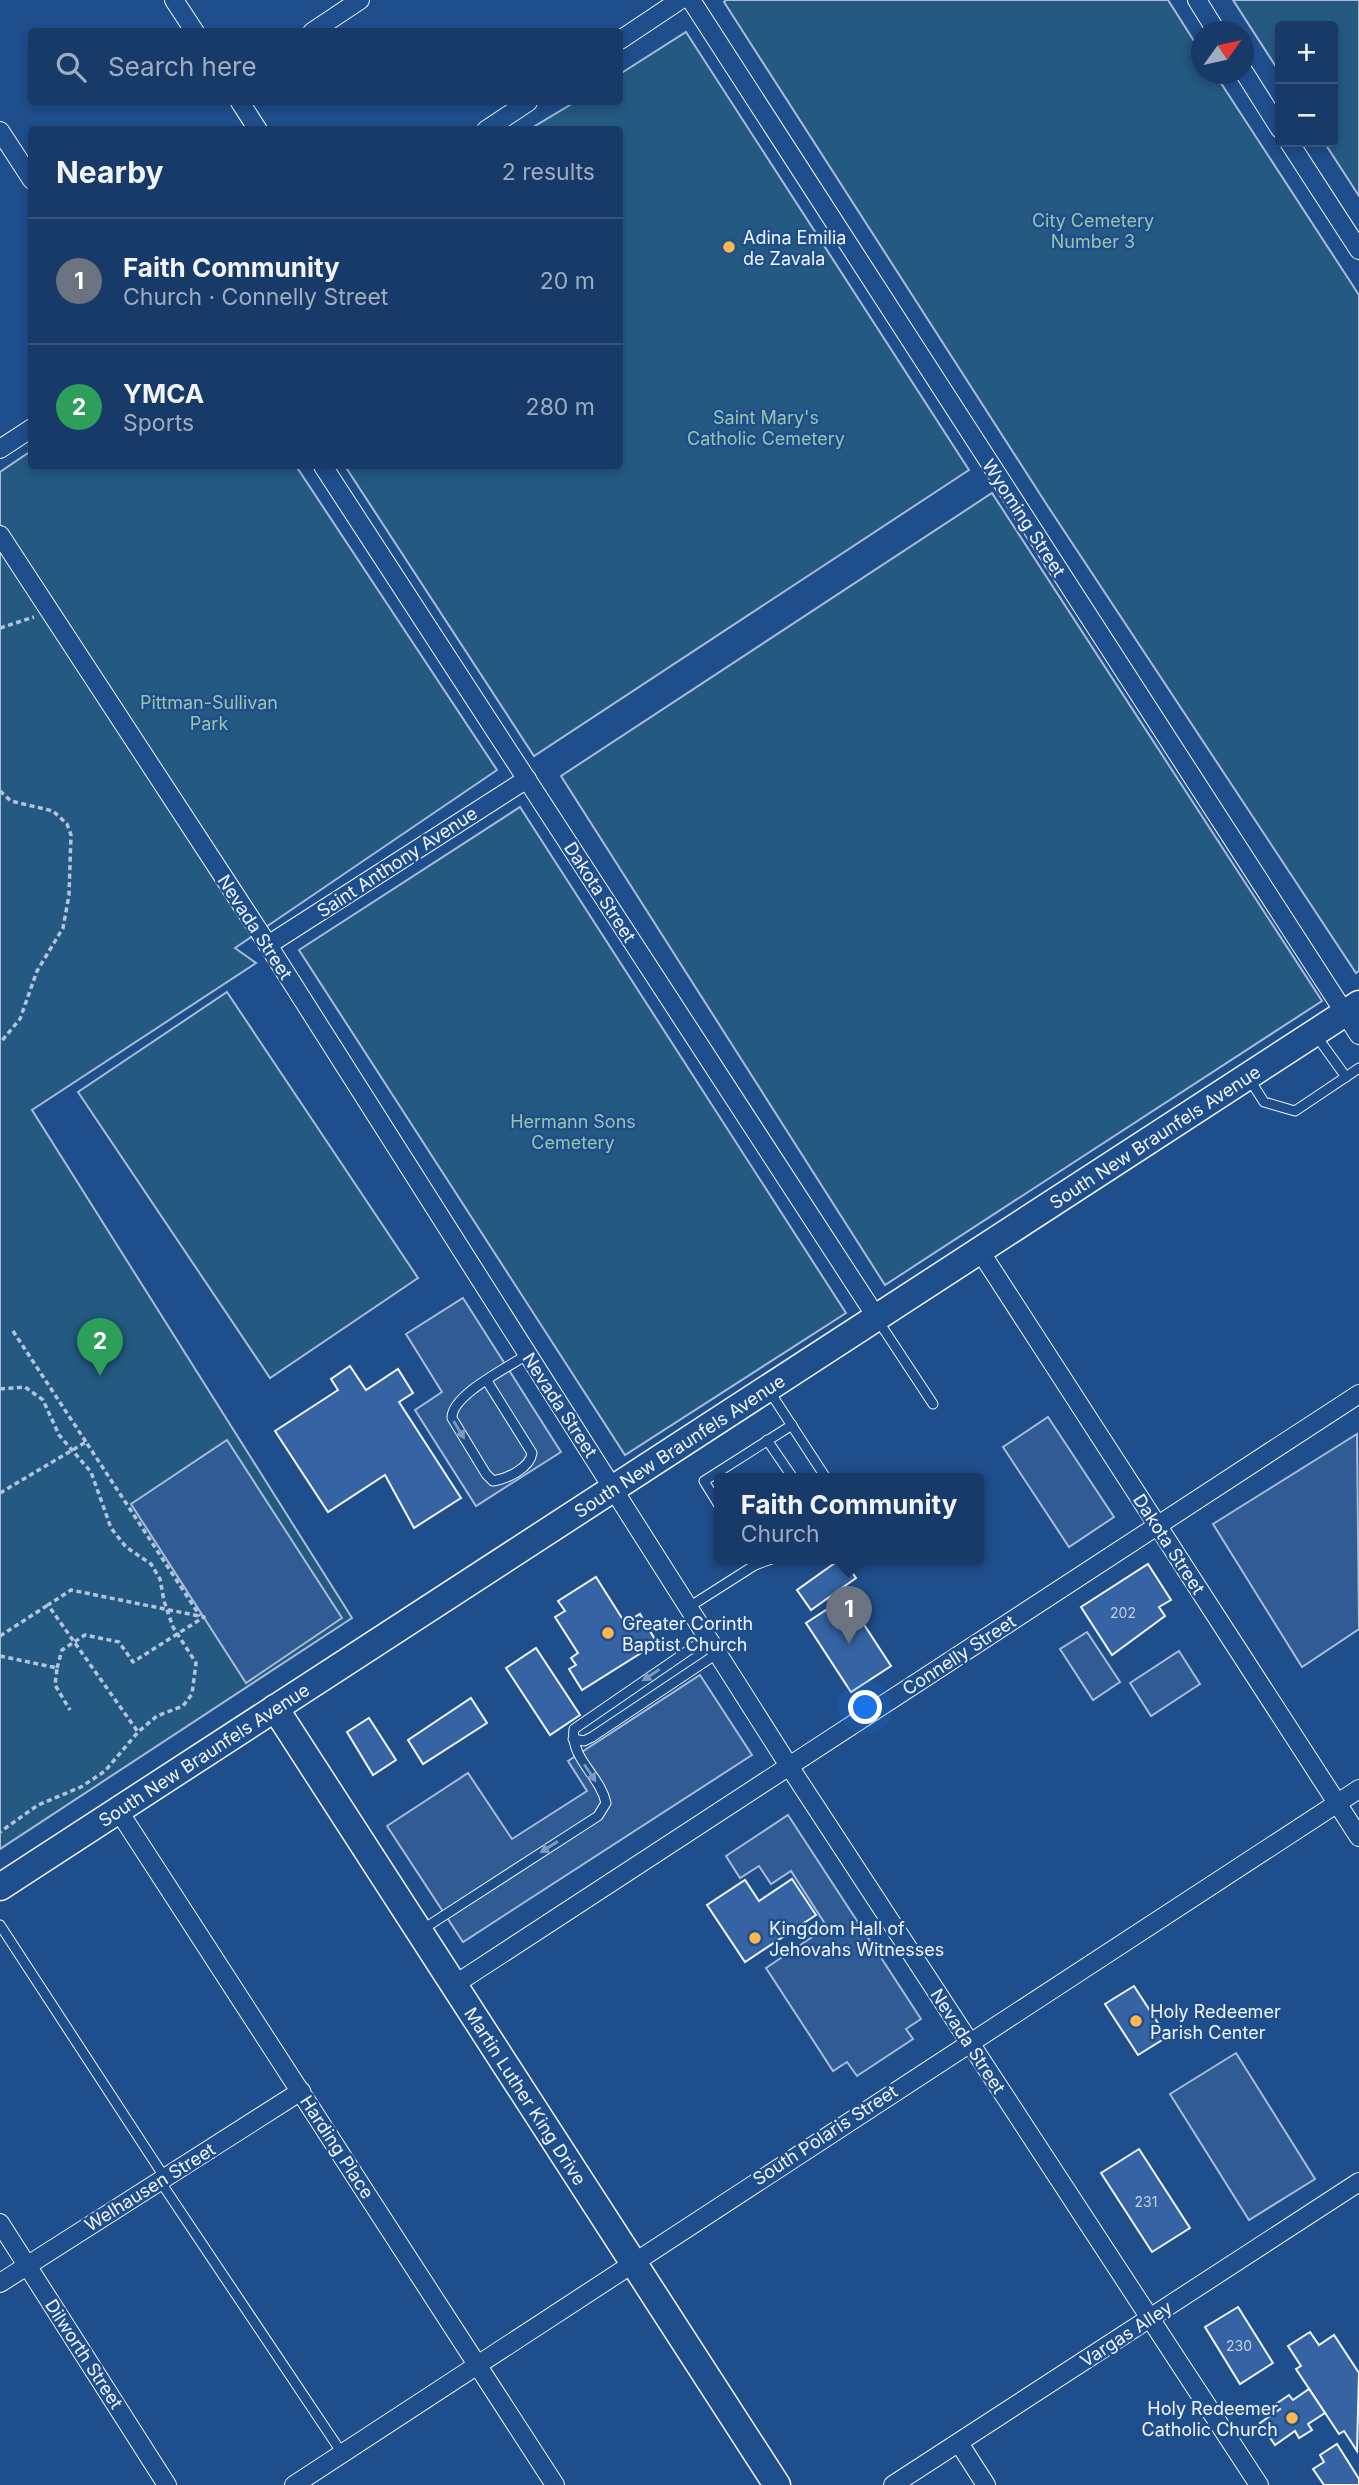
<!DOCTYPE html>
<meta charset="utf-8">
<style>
:root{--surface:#173a69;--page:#244571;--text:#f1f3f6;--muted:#9eadc0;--line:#36547d;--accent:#ffb74d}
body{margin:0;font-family:Inter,sans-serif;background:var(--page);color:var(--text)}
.controls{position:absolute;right:21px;top:21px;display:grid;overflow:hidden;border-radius:7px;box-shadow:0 4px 10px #0003}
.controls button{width:63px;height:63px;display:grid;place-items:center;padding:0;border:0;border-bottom:2px solid var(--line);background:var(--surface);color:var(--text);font:35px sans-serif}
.compass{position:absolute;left:1191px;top:21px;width:63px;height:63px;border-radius:50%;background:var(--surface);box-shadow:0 4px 10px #0003;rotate:57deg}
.you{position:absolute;left:866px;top:1708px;width:24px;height:24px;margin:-18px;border:5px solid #fff;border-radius:50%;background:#1a73e8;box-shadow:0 0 0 10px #1a73e833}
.badge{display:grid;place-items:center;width:46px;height:46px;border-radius:50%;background:var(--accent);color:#fff;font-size:23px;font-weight:700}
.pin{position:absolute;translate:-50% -58px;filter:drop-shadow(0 2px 4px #0008)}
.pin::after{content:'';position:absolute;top:37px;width:24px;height:21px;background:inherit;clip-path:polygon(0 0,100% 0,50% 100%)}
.popup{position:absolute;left:714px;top:1473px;width:270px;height:91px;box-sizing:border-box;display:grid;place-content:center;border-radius:7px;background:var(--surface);filter:drop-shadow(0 2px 5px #0005);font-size:23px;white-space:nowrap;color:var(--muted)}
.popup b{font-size:26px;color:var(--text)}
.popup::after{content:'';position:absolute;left:50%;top:100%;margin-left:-14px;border:14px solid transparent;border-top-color:var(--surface)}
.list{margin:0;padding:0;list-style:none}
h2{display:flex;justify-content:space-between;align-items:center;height:91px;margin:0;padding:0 28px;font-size:30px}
h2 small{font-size:23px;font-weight:400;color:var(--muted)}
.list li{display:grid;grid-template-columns:46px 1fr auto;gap:21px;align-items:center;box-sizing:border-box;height:126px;padding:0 28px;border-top:2px solid var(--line)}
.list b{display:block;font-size:26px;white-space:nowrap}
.list p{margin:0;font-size:23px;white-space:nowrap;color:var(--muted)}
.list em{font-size:23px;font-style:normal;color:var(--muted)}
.icon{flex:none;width:38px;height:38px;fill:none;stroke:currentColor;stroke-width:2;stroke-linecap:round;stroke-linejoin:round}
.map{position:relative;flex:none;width:1359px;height:2485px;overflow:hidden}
.search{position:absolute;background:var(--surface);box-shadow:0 4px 10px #0003;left:28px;top:28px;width:595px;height:77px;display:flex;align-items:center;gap:18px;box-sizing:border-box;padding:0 24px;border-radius:7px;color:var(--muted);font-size:26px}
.panel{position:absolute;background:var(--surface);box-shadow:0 4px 10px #0003;left:28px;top:126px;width:595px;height:343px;border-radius:7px}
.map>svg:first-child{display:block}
.green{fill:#245a82;stroke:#a8bbd7;stroke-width:2}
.parking{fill:#305b95;stroke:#a8bbd7;stroke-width:2}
.building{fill:#3563a3;stroke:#f2f6ff;stroke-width:2}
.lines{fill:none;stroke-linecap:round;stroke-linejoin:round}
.lane-casing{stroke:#f2f6ff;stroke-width:11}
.street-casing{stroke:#f2f6ff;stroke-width:20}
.secondary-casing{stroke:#f2f6ff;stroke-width:29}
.path{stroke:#b3c4dc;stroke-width:3.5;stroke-dasharray:5 3.5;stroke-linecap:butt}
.lane{stroke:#1f4e8c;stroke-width:9}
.street{stroke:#1f4e8c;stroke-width:18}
.secondary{stroke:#1f4e8c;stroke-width:26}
.oneway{fill:#7e9ac0}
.poi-dot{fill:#ffb74d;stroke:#1f4e8c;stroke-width:2.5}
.labels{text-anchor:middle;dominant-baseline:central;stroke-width:5;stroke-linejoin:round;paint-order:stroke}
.number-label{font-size:14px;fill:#c3d1e8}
.park-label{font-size:18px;fill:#97c8a6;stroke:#1f4e8c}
.poi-label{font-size:18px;fill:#f2f6ff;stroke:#1f4e8c;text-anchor:start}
.street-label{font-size:18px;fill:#f2f6ff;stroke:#1f4e8c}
</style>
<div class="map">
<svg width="1359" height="2485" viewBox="0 0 1359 2485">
<rect width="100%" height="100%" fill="#1f4e8c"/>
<!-- green -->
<g class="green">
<polygon points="726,0 1168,0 1201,52 1202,74 1215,74 1359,295 1359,971 1356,973 1047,505 724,2"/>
<polygon points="1233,0 1359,0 1359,196 1324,142 1333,142 1333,26 1280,26 1280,73"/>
<polygon points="686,32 969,470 534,756 345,466 620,466 620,130 530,129 575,102 620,102 620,74"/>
<polygon points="31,451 32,466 296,466 497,770 235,948 256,963 32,1110 352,1618 0,1849 0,472"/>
<polygon points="992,493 1322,1001 885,1285 561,776"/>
<polygon points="520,807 846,1313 625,1455 299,950"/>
<polygon points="227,992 418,1278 270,1378 78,1092"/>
</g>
<!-- parking -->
<g class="parking">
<polygon points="463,1298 561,1452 476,1506 415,1410 442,1392 406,1334"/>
<polygon points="1048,1417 1114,1517 1069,1547 1003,1447"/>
<polygon points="1357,1434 1359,1629 1302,1667 1213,1524"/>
<polygon points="227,1440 342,1618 246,1683 131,1504"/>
<polygon points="1087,1632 1120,1682 1093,1700 1060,1649"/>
<polygon points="1179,1651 1200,1684 1151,1716 1130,1683"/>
<polygon points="700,1675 752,1755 463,1942 387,1826 468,1773 512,1839 587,1791 568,1761"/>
<polygon points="788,1815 921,2019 906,2029 913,2039 857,2076 847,2062 833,2071 766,1968 827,1927 791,1871 771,1884 759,1866 740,1878 726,1856"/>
<polygon points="1236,2053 1315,2179 1249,2220 1170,2094"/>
</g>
<!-- building -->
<g class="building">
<polygon points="350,1366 366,1390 398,1369 413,1393 399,1402 461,1498 414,1528 385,1475 328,1512 275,1431 338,1390 331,1379"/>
<polygon points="842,1558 856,1578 811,1610 797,1590"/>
<polygon points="1148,1564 1171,1600 1159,1607 1165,1616 1112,1655 1081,1607"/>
<polygon points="596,1577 625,1623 640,1614 657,1643 582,1690 569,1669 576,1665 571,1658 578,1653 555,1617 565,1611 558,1601"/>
<polygon points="846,1597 891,1666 851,1692 806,1623"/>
<polygon points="536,1648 580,1715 550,1735 506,1668"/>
<polygon points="471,1698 487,1723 423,1764 408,1740"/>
<polygon points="369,1718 396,1760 373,1775 347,1732"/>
<polygon points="792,1879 816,1915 745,1962 707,1905 745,1880 759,1901"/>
<polygon points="1134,1986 1167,2037 1138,2055 1105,2004"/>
<polygon points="1139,2149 1190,2228 1152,2252 1101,2173"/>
<polygon points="1238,2307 1273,2363 1240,2384 1205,2327"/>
<polygon points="1310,2332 1319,2345 1334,2335 1359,2373 1357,2451 1344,2431 1339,2434 1296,2369 1301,2366 1288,2346"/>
<polygon points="1309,2389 1325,2413 1308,2424 1312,2430 1299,2438 1295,2431 1275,2445 1260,2423 1280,2409 1276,2404 1289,2395 1293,2400"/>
<polygon points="1337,2444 1359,2479 1359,2485 1324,2485 1313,2469 1324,2462 1320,2455"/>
</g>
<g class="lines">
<!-- lane casing -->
<g class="lane-casing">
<g id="lane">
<polyline points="1315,1034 1346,1077"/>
<polyline points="1250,1080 1264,1102 1295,1111 1359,1068"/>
<polyline points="877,1319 933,1404"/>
<path d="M487,1381L532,1453C530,1468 507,1479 493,1481L486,1474L452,1418C451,1395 509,1367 528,1354"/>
<polyline points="768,1389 826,1478"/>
<polyline points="767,1440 793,1478"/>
<polyline points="720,1507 704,1481 792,1425"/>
<polyline points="755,1565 774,1558"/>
<polyline points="689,1607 755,1565 751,1558"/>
<polyline points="573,1739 584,1741 592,1737 718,1653"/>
<polyline points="0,1925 165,2178"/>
<path d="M420,1931L598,1816L606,1803C600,1775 570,1759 574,1729L708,1637"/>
<polyline points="160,2181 342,2453"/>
</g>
</g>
<!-- street casing -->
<g class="street-casing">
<g id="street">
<polyline points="174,0 195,32"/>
<polyline points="691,0 1359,1035"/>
<polyline points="1197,0 1217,32"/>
<polyline points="312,32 360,0"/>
<polyline points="620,40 680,0"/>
<polyline points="1244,72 1280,129"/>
<polyline points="240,102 258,130"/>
<polyline points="486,130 528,102"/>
<polyline points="0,131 32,180"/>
<polyline points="1289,142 1359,250"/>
<polyline points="0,449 32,428"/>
<polyline points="323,466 877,1318"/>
<polyline points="0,535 268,945 789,1766 1259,2485"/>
<polyline points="268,945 527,779"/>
<polyline points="980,1251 1359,1837"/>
<polyline points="118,1810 555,2485"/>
<polyline points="454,1985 1359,1394"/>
<polyline points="0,2223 167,2485"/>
<polyline points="0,2283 301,2091"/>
<polyline points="959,2443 986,2485"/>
<polyline points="294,2485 1359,1789"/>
<polyline points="893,2485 1359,2182"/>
</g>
</g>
<!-- secondary casing -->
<g class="secondary-casing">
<g id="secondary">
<path id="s1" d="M275,1708L777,2485"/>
<path id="s2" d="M0,1887L1359,1004"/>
</g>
</g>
<!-- path -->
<g class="path">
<polyline points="0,628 34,617"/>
<polyline points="0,791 11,801 53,811 67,824 71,835 69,895 63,928 37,971 20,1019 0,1043"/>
<polyline points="13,1331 86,1442"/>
<polyline points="0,1389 25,1387 43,1400 59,1435 91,1472 111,1528 126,1547 151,1564 160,1579 164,1601 173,1627 196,1663 192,1694 183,1706 157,1716 138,1732 105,1771 81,1787 38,1805 0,1832"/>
<polyline points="0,1493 86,1442 200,1616"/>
<polyline points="0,1636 48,1605"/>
<polyline points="0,1656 57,1668 55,1685 70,1710"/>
<polyline points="57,1668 62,1650 85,1635 119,1642 133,1662 204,1617 71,1590 48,1605 138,1732"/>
</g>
<!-- lane -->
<use href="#lane" class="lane"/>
<!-- street -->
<use href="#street" class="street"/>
<!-- secondary -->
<use href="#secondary" class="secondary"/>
</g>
<!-- one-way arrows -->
<defs><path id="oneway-solid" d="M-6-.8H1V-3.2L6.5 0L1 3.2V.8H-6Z" transform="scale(1.75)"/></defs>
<g class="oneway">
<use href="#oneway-solid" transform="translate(459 1430) rotate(59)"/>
<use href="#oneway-solid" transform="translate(651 1675) rotate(146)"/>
<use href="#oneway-solid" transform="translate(590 1773) rotate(56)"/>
<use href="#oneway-solid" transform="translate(549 1847) rotate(147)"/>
</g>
<!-- markers -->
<g class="poi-dot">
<circle cx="729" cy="247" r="7"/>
<circle cx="608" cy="1633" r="7"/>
<circle cx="755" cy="1938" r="7"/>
<circle cx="1136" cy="2021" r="7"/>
<circle cx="1292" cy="2418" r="7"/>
</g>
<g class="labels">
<!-- number labels -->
<g class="number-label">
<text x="1123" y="1612">202</text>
<text x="1146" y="2201">231</text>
<text x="1239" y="2345">230</text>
</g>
<!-- park labels -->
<g class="park-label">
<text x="1093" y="220">City Cemetery<tspan x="1093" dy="21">Number 3</tspan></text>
<text x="766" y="417">Saint Mary's<tspan x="766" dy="21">Catholic Cemetery</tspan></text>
<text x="209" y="702">Pittman-Sullivan<tspan x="209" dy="21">Park</tspan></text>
<text x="573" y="1121">Hermann Sons<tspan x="573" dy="21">Cemetery</tspan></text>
</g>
<!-- poi labels -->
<g class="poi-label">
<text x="743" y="237">Adina Emilia<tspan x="743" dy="21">de Zavala</tspan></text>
<text x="622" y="1623">Greater Corinth<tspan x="622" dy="21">Baptist Church</tspan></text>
<text x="769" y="1928">Kingdom Hall of<tspan x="769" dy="21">Jehovahs Witnesses</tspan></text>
<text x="1150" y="2011">Holy Redeemer<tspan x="1150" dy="21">Parish Center</tspan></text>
<text x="1278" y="2408" text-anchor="end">Holy Redeemer<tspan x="1278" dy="21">Catholic Church</tspan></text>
</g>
<!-- street labels -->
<g class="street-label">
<text transform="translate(1024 518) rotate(57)">Wyoming Street</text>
<text transform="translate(397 862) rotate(-33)">Saint Anthony Avenue</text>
<text transform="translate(600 892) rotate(57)">Dakota Street</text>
<text transform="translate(255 927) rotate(57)">Nevada Street</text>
<text stroke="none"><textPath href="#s2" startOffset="1377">South New Braunfels Avenue</textPath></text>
<text transform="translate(560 1405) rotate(57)">Nevada Street</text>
<text stroke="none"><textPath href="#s2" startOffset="810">South New Braunfels Avenue</textPath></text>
<text transform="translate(1169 1544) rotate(57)">Dakota Street</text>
<text transform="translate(959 1655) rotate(-33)">Connelly Street</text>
<text stroke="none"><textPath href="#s2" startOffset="243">South New Braunfels Avenue</textPath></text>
<text transform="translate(968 2041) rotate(57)">Nevada Street</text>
<text stroke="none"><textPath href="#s1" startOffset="462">Martin Luther King Drive</textPath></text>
<text transform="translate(825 2135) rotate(-33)">South Polaris Street</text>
<text transform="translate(337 2147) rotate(57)">Harding Place</text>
<text transform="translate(150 2187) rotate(-32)">Welhausen Street</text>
<text transform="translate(1126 2334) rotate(-33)">Vargas Alley</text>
<text transform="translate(84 2354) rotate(57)">Dilworth Street</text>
</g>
</g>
</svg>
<div class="controls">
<button>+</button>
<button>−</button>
</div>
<svg class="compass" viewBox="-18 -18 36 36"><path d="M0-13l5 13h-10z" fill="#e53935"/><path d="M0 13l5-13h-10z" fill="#9eadc0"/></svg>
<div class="you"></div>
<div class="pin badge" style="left:849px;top:1644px;background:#6b7280">1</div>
<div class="popup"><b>Faith Community</b>Church</div>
<div class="pin badge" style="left:100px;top:1376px;background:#2e9e5b">2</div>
<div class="search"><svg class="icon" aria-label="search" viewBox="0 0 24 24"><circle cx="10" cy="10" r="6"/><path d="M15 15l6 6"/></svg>Search here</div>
<section class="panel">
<h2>Nearby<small>2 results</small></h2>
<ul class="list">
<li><span class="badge" style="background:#6b7280">1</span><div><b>Faith Community</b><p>Church · Connelly Street</p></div><em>20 m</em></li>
<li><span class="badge" style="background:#2e9e5b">2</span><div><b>YMCA</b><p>Sports</p></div><em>280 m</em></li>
</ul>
</section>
</div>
